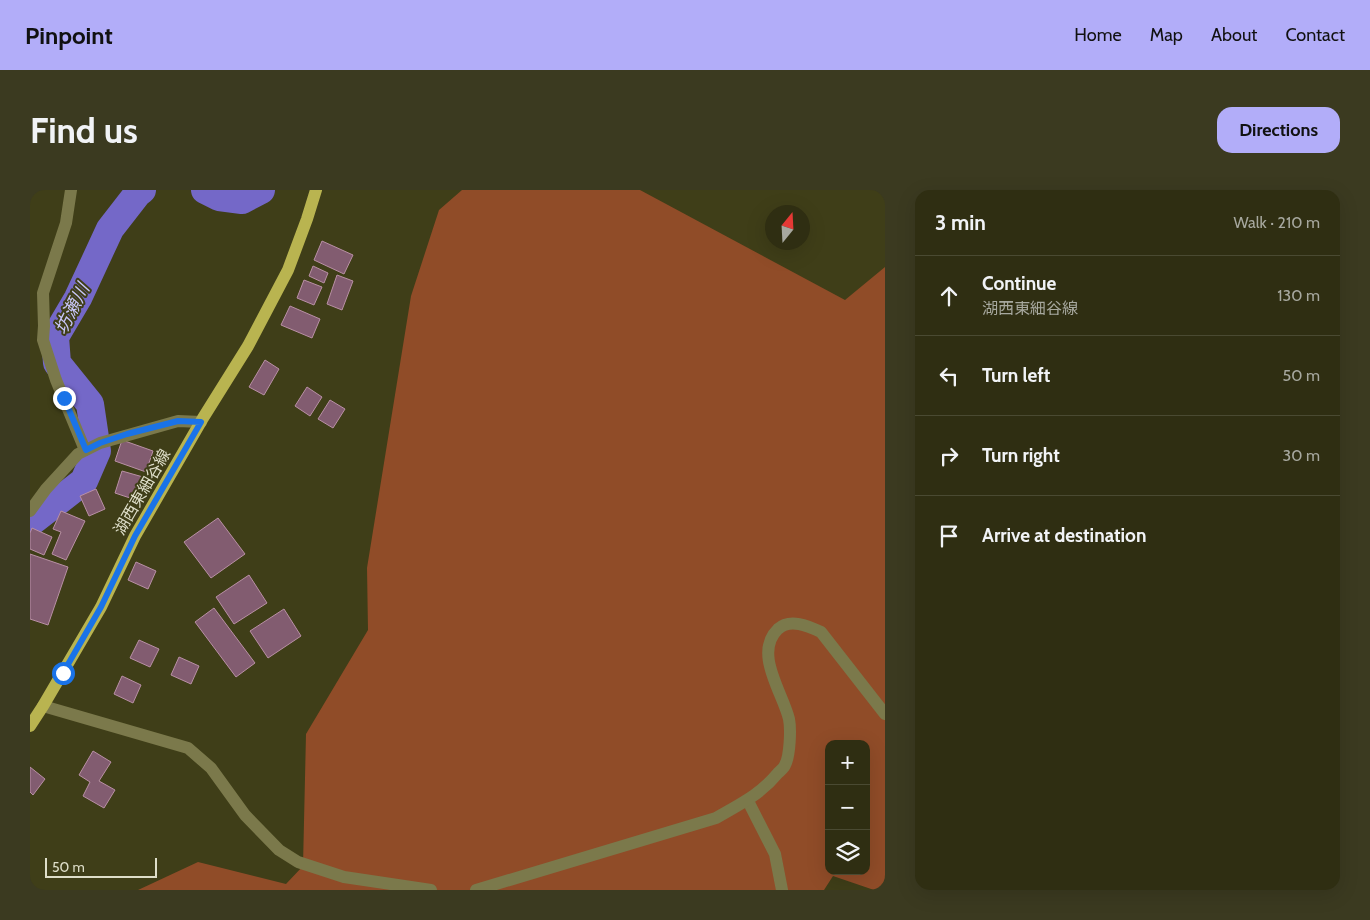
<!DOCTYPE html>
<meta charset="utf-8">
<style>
:root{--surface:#2f2e12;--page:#3b3a20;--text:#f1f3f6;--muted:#a7a89f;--line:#4a4a32;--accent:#b2adf9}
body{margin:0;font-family:Cabin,"Noto Sans JP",sans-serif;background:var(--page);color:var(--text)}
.controls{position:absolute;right:15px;bottom:15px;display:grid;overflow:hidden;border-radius:10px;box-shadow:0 5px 20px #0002}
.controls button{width:45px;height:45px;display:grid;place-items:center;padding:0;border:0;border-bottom:1px solid var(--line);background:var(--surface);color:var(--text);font:25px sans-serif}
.compass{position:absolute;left:735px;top:15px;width:45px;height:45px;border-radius:50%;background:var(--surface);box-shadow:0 5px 20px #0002;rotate:18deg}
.scale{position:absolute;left:15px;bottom:12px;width:112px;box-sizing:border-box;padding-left:5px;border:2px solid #dedec9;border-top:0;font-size:14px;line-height:18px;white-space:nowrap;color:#dedec9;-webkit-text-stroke:4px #3f3e18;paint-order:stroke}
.stop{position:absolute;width:15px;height:15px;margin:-11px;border:4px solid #1a73e8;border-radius:50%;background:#fff}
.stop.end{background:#1a73e8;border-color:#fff;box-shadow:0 1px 5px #0008}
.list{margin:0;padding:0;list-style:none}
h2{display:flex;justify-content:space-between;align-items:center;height:65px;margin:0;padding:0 20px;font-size:21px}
h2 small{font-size:16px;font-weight:400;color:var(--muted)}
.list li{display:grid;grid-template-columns:32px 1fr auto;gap:15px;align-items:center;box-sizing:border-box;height:80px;padding:0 20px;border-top:1px solid var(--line)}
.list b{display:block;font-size:19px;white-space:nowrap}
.list p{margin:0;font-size:16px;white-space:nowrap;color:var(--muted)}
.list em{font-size:16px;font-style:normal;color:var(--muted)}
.icon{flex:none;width:28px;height:28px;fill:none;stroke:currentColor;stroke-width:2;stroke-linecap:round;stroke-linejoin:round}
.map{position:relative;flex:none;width:855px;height:700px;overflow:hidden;border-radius:15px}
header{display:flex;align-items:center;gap:30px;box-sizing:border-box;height:70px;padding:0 25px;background:var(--accent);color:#111}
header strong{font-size:24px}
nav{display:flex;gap:28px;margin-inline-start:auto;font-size:18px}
.intro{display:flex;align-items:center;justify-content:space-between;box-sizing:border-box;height:120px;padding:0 30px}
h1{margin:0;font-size:35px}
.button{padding:12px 22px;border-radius:15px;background:var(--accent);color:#111;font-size:18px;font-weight:700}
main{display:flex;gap:30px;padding:0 30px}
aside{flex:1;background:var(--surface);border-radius:15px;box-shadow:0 5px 20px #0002}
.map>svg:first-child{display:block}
.green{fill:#904c28;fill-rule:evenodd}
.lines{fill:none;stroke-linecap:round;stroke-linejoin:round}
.river{stroke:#7468c8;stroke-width:28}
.building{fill:#825c70;stroke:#b990a5}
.minor{stroke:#7b794b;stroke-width:12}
.major{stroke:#b9b450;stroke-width:12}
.route{stroke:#1a73e8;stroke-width:6}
.labels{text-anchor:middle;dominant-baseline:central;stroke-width:4;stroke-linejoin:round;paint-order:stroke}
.street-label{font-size:16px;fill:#dedec9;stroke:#3f3e18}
.water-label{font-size:18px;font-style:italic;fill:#c9c7f9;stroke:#3f3e18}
</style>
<header>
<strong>Pinpoint</strong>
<nav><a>Home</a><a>Map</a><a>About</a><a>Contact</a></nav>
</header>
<div class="intro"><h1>Find us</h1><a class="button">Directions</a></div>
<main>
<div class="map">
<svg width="855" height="700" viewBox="0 0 855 700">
<rect width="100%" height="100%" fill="#3f3e18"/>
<!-- green -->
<path class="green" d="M432,0H610L815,110L855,77V700H844L803,686L794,700H108L168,672L256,694L273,676L276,544L338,440L337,378L381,106L409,20ZM799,554H836V681H799Z"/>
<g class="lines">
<!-- river -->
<g class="river">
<polyline points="175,0 189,7 212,10 231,0"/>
<polyline points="0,333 54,291 67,261 60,214 27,173 25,147 48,108 80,39 108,3 112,0"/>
</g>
</g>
<!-- building -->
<g class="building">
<polygon points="292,51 323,65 314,84 284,70"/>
<polygon points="283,76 298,83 294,93 279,86"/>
<polygon points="307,85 323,91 312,120 297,114"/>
<polygon points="274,90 292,97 284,115 267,108"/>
<polygon points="260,116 290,129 282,148 251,135"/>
<polygon points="235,170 249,179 234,205 219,197"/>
<polygon points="277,197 292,207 280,226 265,216"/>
<polygon points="300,210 315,219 303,238 288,229"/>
<polygon points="92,250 123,261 116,282 85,271"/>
<polygon points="92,281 113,287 106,310 85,303"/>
<polygon points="66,299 75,319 59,326 50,306"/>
<polygon points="31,321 55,331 36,370 22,364 31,342 23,339"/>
<polygon points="188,328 215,364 181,388 154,352"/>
<polygon points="2,338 22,347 14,365 0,359 0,343"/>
<polygon points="0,364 38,377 18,435 0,429"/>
<polygon points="106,372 126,381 118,399 98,390"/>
<polygon points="219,385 237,413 204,434 186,407"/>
<polygon points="184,418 225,473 206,487 165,432"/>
<polygon points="254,419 271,446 238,468 220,441"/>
<polygon points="109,450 129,459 120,477 100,468"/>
<polygon points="149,467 169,476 161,494 141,485"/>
<polygon points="92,486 111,495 103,513 84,504"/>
<polygon points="63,561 81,572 69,591 85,600 74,618 53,606 60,592 49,585"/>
<polygon points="0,577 15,589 3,605 0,602"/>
</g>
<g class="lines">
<!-- minor -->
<g class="minor">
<polyline points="41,0 36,33 13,103 14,136 13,150 26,190 55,260"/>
<polyline points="0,321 16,299 48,264 70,253 148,231 171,232"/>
<polyline points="13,516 158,558 181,578 215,625 249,660 268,672 314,687 401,700"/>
<polyline points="718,611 745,664 752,700"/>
<path d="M446,700L686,628C710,614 730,605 748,583C750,581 754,578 755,575C760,566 761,539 759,529C753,503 723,463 748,439C760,428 778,436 791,442L855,524"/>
</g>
<!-- major -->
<polyline class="major" points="0,536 13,516 71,417 105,346 173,228 218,156 258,80 277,29 286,0"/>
</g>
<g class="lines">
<!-- route -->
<polyline class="route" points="33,483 71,417 105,346 171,232 148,231 97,244 70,253 56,260 34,208"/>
</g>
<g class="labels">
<!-- street labels -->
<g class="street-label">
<text transform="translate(112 302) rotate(-60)">湖西東細谷線</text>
</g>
<!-- water labels -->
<g class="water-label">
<text transform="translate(42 119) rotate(-63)">坊瀬川</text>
</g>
</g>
</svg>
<div class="controls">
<button>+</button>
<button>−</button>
<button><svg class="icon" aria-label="layers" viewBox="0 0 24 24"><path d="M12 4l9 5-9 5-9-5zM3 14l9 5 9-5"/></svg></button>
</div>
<svg class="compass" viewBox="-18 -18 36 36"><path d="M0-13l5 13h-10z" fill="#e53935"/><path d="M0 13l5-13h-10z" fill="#a7a89f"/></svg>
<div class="scale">50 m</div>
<div class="stop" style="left:33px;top:483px"></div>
<div class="stop end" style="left:34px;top:208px"></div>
</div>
<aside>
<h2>3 min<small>Walk · 210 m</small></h2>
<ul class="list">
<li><svg class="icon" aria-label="ahead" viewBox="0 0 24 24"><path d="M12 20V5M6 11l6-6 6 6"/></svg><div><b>Continue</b><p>湖西東細谷線</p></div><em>130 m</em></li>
<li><svg class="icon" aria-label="left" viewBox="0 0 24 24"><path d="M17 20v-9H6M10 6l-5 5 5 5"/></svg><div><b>Turn left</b></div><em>50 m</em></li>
<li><svg class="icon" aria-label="right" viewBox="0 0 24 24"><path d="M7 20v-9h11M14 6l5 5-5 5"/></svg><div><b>Turn right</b></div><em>30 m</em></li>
<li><svg class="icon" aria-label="arrive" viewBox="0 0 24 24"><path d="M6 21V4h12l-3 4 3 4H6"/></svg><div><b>Arrive at destination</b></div></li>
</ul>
</aside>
</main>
